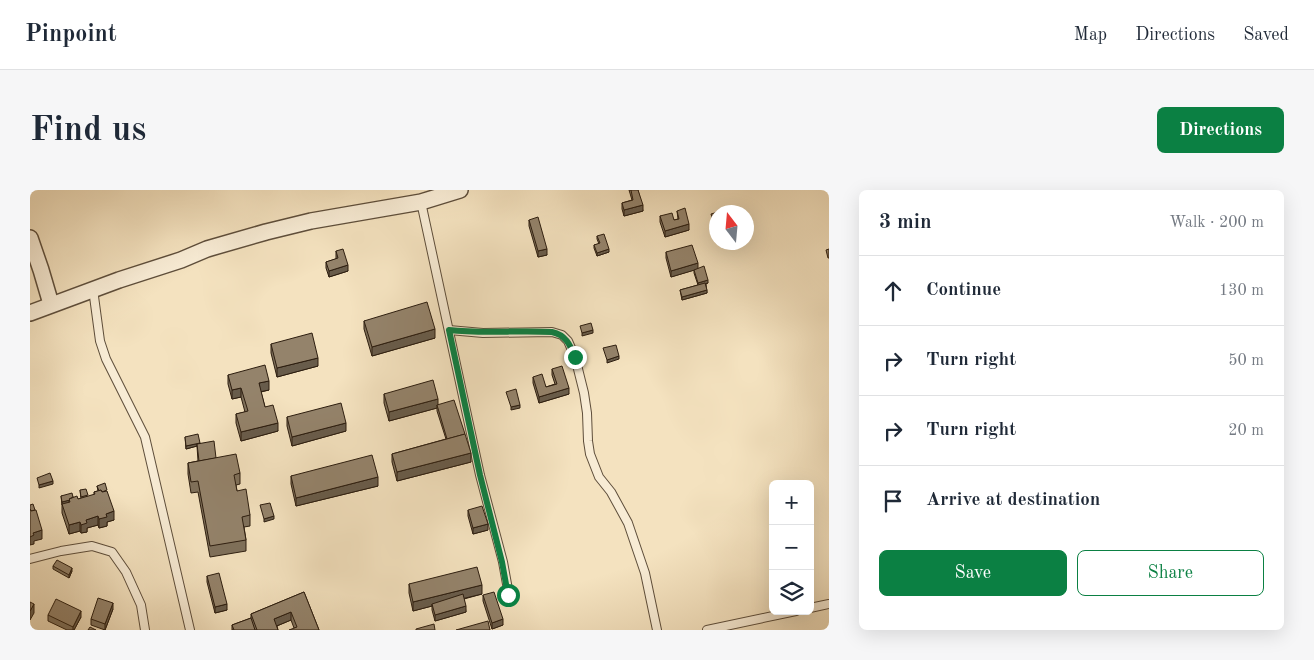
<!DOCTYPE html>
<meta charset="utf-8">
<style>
:root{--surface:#fff;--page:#f6f6f7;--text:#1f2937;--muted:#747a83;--line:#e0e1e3;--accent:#0b8043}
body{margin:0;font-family:"Old Standard TT",serif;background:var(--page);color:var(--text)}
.controls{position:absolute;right:15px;bottom:15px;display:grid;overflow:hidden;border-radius:8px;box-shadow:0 5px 20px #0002}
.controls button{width:45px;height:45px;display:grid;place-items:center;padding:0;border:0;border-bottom:1px solid var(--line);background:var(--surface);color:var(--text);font:25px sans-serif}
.compass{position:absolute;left:679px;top:15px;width:45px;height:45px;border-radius:50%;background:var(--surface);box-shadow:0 5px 20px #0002;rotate:344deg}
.stop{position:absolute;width:15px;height:15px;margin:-11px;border:4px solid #0b8043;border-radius:50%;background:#fff}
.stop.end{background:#0b8043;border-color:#fff;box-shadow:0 1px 5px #0008}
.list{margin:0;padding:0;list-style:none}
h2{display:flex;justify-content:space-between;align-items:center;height:65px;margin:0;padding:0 20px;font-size:21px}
h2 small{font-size:16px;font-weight:400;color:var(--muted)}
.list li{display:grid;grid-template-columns:32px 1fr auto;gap:15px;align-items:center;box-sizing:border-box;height:70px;padding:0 20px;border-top:1px solid var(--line)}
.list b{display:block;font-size:19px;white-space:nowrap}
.list em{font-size:16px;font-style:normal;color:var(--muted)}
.actions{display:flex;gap:10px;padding:15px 20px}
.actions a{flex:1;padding:11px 0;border:1px solid var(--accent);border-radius:8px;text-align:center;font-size:18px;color:var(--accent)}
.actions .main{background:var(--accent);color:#fff}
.icon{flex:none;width:28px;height:28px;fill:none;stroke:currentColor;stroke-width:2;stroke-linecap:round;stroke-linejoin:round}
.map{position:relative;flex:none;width:799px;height:440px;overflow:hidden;border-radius:8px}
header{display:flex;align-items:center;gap:30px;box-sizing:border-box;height:70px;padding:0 25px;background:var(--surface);border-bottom:1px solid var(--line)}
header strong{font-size:24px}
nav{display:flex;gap:28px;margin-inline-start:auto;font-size:18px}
.intro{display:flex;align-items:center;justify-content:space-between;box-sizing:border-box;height:120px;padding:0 30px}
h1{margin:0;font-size:35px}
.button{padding:12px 22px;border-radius:8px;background:var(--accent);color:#fff;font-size:18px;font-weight:700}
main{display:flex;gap:30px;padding:0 30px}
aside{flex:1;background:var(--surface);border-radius:8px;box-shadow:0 5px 20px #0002}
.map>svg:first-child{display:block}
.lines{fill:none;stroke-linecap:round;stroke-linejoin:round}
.service-casing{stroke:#5e4e3b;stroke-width:10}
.minor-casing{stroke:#5e4e3b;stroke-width:18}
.service{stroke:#f8ecd5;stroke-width:8}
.minor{stroke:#f8ecd5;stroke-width:15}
.wall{fill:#7f715c;stroke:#2c1d0f}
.shaded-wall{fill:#685c4b;stroke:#2c1d0f}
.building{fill:#94836b;stroke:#2c1d0f}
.route{stroke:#0b8043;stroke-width:6}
</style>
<header>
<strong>Pinpoint</strong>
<nav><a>Map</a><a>Directions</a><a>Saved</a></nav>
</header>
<div class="intro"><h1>Find us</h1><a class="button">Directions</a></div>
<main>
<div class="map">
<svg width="799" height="440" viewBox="0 0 799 440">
<rect width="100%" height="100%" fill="#f4e2bf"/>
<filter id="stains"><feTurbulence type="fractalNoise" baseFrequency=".004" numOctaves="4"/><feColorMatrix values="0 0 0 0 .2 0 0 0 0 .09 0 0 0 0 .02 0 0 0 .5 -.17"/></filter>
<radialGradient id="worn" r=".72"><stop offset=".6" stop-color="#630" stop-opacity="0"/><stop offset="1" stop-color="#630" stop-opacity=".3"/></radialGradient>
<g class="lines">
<!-- service casing -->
<g class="service-casing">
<g id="service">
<polyline points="391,12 450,285 473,372 479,405"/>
<polyline points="63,99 70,151 76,169 115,247 160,440"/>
<polyline points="419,140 453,143 522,142 532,145 538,151 545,167 554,203 557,223 558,251 560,264 569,287 581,302 598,333 615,383 627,440"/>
<polyline points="0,369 31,361 62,356 82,362 96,382 111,415 115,440"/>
<polyline points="780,418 799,414"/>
<polyline points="677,440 766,421"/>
</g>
</g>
<!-- minor casing -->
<g class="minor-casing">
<g id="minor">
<polyline points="0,48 11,80 21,114"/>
<polyline points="0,123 89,90 151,70 177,59 236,42 281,31 391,12 430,0"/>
</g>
</g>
<!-- service -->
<use href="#service" class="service"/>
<!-- minor -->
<use href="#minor" class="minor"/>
</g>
<!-- wall -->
<g class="wall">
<polygon points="599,0 608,0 613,21 594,26 592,19 592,13 602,10"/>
<polygon points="647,21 659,40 635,47 630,32 630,26 644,30 648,29"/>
<polygon points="499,30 517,65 508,67 499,36"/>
<polygon points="567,46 579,62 567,66 564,58 564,55 569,54 567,49"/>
<polygon points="306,61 318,81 299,87 296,78 296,72 306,69"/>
<polygon points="636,62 668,78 678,93 676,94 677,103 652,110 650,100 668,95 664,83 664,80 641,87 636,68"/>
<polygon points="334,131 405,148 342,166 334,139"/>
<polygon points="241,154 288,176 247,187 241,163"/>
<polygon points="522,179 539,204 509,213 503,193 503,187 516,197 525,194 522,185"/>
<polygon points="198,185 239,200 231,202 235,217 248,241 211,251 206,233 206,224 215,222 211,207 202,209 198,194"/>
<polygon points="354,204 408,215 441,272 367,291 362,272 362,264 416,249 407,221 407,218 359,231 354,213"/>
<polygon points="257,227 316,241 262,256 257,236"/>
<polygon points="155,247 170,253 186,268 210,283 210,294 206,295 207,301 220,325 220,336 214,337 216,350 216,361 180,367 168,302 161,303 158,284 158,273 168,271 167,256 156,259"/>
<polygon points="261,286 348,296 266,316 261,294"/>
<polygon points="67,296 84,330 77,332 77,336 69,338 68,335 57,338 57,342 51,343 50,341 39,344 32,323 32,315 31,306 43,307 48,309 51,309 50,300 58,307 64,305 64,302 68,301"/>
<polygon points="438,320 458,340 443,344 438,326"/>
<polygon points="23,376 42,381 39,388 23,379"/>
<polygon points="177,386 197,420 185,423 177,392"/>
<polygon points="379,394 452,404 434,409 436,422 405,431 402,420 402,416 383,421 379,403"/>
<polygon points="274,402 289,440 264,438 261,430 247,436 248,440 202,440 202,435 221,428 221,424"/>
<polygon points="453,405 473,435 462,439 453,411"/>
<polygon points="83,419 75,440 61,435 61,429"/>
<polygon points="18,425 51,427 44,440 37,440 18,431"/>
</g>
<!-- shaded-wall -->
<g class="shaded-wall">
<polygon points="613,15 613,21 594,26 594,20"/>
<polygon points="659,34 659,40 635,47 635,41"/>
<polygon points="517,59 517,65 508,67 508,61"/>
<polygon points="579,59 579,62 567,66 567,63"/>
<polygon points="668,73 668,79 641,87 641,81"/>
<polygon points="318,75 318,81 299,87 299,81"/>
<polygon points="678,90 678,93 668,96 668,93"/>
<polygon points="677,100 677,103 652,110 652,107"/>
<polygon points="405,139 405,148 342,166 342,157"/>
<polygon points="563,140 563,143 552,146 552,143"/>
<polygon points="589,166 589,169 577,173 577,170"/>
<polygon points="288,168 288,176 247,187 247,178"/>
<polygon points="239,191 239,200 229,202 229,193"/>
<polygon points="211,198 211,207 202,209 202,200"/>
<polygon points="539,198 539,204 509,213 509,207"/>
<polygon points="408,209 408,218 407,215 407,218 359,231 359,222"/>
<polygon points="490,215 490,218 481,220 481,217"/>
<polygon points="248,233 248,241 211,251 211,242"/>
<polygon points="316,233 316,241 262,256 262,247"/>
<polygon points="170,253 167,254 167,256 156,259 156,256"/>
<polygon points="441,263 441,272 367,291 367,282"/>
<polygon points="348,287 348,296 266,316 266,308"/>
<polygon points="23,291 23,294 9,298 9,295"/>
<polygon points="39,310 39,314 32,315 32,312"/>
<polygon points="84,321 84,330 77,332 77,336 69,338 69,329 76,324"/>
<polygon points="68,326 68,335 57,338 57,342 51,343 51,335 56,330"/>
<polygon points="244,326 244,329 234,332 234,329"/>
<polygon points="50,332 50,341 39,344 39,335"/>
<polygon points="458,334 458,340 443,344 443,338"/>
<polygon points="12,340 12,349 4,351 4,354 0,355 0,347 3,343"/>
<polygon points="42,378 42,381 39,388 39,385"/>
<polygon points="452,395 452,404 403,416 402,414 402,416 383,421 383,412"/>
<polygon points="83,413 83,419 75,440 75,434"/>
<polygon points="4,414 4,423 0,430 0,421"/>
<polygon points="197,414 197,420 185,423 185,417"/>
<polygon points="436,416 436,422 405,431 405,425"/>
<polygon points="51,421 51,427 44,440 43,440 43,437"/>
<polygon points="261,422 261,430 244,437 244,429"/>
<polygon points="473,429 473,435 462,439 462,433"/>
</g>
<!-- building -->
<g class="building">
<polygon points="601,0 608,0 613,15 594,20 592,13 603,10"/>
<polygon points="655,18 659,34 635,41 630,26 642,23 644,30 649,29 647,21"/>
<polygon points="686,22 686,33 684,34 681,24 688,22"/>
<polygon points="508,27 517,59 508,61 499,30"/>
<polygon points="574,44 579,59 567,63 564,55 570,53 567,46"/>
<polygon points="662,55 668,73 641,81 636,62"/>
<polygon points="313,59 318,75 299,81 296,72 308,68 306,61"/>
<polygon points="799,59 799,68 798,68 796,60"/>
<polygon points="674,76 678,90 668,93 664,80"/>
<polygon points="675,93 677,100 652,107 650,100"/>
<polygon points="397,112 405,139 342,157 334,131"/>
<polygon points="561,133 563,140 552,143 550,136"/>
<polygon points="282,143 288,168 247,178 241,154"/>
<polygon points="586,155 589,166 577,170 573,158"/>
<polygon points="235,175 239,191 229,193 235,217 243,215 248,233 211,242 206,224 218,221 211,198 202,200 198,185"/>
<polygon points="532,176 539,198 509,207 503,187 512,184 516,197 527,194 522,179"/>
<polygon points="403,190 408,209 359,222 354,204"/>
<polygon points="486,199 490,215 481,217 476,202"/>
<polygon points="424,210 435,244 417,249 407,215"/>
<polygon points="311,213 316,233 262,247 257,227"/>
<polygon points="168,244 170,253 156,256 155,247"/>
<polygon points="435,244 441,263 367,282 362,264"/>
<polygon points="184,251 186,268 169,271 167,254"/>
<polygon points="206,264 210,283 204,285 207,301 216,299 220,325 212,327 216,350 180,356 168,291 161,292 158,273"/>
<polygon points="342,265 348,287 266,308 261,286"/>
<polygon points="20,283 23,291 9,295 7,288"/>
<polygon points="75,293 77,300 72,302 71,300 69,301 67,296"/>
<polygon points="56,299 58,305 51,307 50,300"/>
<polygon points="71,300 72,302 77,301 84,321 76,324 77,327 69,329 68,326 56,330 57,333 51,335 50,332 39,335 32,314 40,312 39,309 47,306 48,309 65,304 64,302"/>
<polygon points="42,303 43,307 39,309 40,310 32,312 31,306"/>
<polygon points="240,313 244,326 234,329 230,315"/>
<polygon points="3,314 5,320 1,321 0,319 0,315"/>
<polygon points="452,316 458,334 443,338 438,320"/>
<polygon points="0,319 1,321 6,320 12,340 3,343 4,345 0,347"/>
<polygon points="27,370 42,378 39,385 23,376"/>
<polygon points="447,377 452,395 383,412 379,394"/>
<polygon points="189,383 197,414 185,417 177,386"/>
<polygon points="274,402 289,440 259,440 267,437 261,422 244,429 248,440 227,440 221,424"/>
<polygon points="464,402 473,429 462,433 453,405"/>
<polygon points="433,404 436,416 405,425 402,414"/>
<polygon points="68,408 83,413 75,434 61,429"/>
<polygon points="26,409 51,421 43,437 18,425"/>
<polygon points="0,412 4,414 0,421"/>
<polygon points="221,428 225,440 204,440 202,435"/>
<polygon points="458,431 460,440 426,440"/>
<polygon points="404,434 405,440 386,440 386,439"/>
<polygon points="60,437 66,440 58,440"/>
</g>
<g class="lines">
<!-- route -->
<path class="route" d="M478,405L472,372L450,285L419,140C453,144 487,140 522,142C536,145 540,155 545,167"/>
</g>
<rect width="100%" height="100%" filter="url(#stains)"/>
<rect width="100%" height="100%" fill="url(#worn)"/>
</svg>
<div class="controls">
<button>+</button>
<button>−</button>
<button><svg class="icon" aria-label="layers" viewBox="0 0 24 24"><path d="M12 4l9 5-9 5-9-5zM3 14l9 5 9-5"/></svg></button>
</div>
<svg class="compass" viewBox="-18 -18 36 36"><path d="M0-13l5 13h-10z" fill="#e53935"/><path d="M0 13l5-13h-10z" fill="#747a83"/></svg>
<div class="stop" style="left:478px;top:405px"></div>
<div class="stop end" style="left:545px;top:167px"></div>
</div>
<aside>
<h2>3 min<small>Walk · 200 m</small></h2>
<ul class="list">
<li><svg class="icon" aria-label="ahead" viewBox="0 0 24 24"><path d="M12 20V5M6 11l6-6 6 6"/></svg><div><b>Continue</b></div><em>130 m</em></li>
<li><svg class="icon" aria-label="right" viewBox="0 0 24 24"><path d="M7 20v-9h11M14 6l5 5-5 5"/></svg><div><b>Turn right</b></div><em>50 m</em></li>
<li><svg class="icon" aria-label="right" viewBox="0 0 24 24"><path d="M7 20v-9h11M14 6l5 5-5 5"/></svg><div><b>Turn right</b></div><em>20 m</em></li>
<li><svg class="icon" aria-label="arrive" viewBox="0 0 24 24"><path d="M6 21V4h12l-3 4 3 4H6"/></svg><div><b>Arrive at destination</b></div></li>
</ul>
<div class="actions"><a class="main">Save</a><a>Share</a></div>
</aside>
</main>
